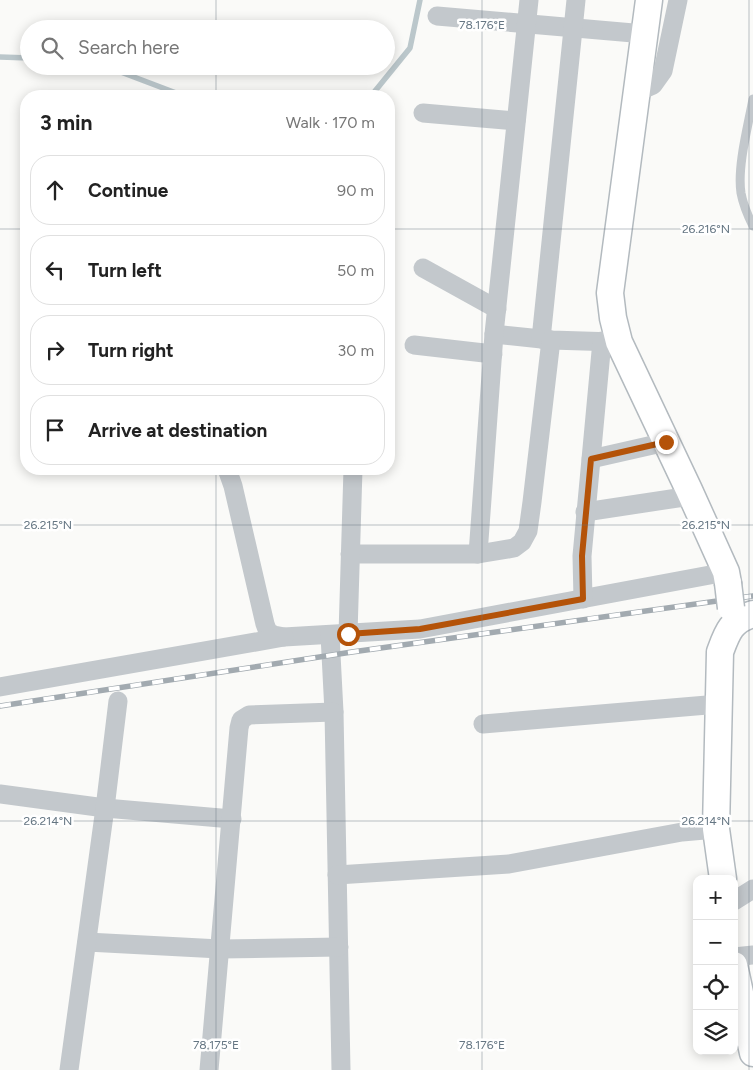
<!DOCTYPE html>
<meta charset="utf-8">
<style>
:root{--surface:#fff;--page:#f6f6f6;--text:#222;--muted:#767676;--line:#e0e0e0}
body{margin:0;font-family:Figtree,sans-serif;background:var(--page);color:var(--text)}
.controls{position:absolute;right:15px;bottom:15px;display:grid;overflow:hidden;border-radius:10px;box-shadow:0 2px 12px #0003}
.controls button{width:45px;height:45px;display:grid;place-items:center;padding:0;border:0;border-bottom:1px solid var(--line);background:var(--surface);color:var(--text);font:25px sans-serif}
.stop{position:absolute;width:15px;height:15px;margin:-11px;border:4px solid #b45309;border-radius:50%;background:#fff}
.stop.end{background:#b45309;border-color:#fff;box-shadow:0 1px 5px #0008}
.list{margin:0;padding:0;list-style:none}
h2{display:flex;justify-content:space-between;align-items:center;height:65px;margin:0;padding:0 20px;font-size:21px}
h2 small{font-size:16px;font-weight:400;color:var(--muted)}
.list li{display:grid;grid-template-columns:32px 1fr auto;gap:15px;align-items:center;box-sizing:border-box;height:70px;margin:0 10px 10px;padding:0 10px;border:1px solid var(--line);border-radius:20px}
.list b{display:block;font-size:19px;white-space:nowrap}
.list em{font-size:16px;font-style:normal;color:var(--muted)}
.icon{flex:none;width:28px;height:28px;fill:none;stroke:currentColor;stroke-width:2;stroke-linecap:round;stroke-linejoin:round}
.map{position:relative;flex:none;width:753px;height:1070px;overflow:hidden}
.search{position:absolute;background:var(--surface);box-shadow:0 2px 12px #0003;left:20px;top:20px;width:375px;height:55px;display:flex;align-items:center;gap:12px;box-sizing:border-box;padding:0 18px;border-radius:28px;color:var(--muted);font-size:19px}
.panel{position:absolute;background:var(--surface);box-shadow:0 2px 12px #0003;left:20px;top:90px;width:375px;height:385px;border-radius:20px}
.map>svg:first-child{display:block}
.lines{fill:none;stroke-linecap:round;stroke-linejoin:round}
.stream{stroke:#bbc7cb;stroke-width:5.5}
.secondary-casing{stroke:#b3babf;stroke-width:29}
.lane{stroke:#c3c8cc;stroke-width:9}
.street{stroke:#c3c8cc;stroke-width:19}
.secondary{stroke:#fff;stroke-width:26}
.rail-casing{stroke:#a2aab0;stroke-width:5.5}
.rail{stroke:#fff;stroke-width:4;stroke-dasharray:11;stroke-linecap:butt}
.secondary-bridge-casing{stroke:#b3babf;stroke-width:29;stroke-linecap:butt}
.secondary-bridge{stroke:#fff;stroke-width:26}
.route{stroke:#b45309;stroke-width:6}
.ticks{fill:none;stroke:#657683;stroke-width:1;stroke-opacity:0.45}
.ticks-label{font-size:12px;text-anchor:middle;fill:#657683;stroke:#fff;stroke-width:5;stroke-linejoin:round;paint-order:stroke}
</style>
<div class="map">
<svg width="753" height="1070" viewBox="0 0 753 1070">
<rect width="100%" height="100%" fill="#fafaf8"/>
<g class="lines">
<!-- stream -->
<g class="stream">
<polyline points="0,57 29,58"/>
<polyline points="105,66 184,96"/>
<polyline points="371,96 410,48 420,0"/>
</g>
<!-- secondary casing -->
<g class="secondary-casing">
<g id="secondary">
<polyline points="649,0 610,293 613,318 619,342 689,490 726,572 728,583"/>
<path d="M723,879L716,829L720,652C727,633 731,620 753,614"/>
<polyline points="734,965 753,1053"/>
</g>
</g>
<!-- lane -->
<path class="lane" d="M753,99C748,126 737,167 741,193C743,204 748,216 753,226"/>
<!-- street -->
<g class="street">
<polyline points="437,16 645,34"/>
<polyline points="637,92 653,85 663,71 678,0"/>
<polyline points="423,113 516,121"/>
<polyline points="423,268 497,309"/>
<polyline points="494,334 551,340 615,342"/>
<polyline points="541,339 576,0"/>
<polyline points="414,345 493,354"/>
<polyline points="591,459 666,442"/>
<polyline points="227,469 233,486 265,624 268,632 274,635 284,637 420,629 726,572"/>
<polyline points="585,512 691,496"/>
<polyline points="350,554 478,554 514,548 522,542 528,531 532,502 551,340"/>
<polyline points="478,554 494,334 529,0"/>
<polyline points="583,599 582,556 602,341"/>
<polyline points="348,634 353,469"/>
<polyline points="330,635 334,712 341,1070"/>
<polyline points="0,687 284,637"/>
<polyline points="483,724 719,704"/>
<polyline points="0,794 105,808 232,819"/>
<polyline points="337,875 509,864 682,832 716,829"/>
<polyline points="734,901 753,889"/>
<polyline points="87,942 220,949 339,947"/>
<polyline points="734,957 753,955"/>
<polyline points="69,1070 105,808 118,701"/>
<polyline points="209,1070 239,728 241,720 249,715 334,712"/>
</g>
<!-- secondary -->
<use href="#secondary" class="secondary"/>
<!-- rail casing -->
<g class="rail-casing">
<polyline id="rail" points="0,706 352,652 753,596"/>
</g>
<!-- rail -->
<use href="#rail" class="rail"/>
<!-- secondary-bridge casing -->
<g class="secondary-bridge-casing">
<polyline id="secondary-bridge" points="728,583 731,608"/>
</g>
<!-- secondary-bridge -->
<use href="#secondary-bridge" class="secondary-bridge"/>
</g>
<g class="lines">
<!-- route -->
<polyline class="route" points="348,634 420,629 583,599 582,556 591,459 666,442"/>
</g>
<!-- ticks -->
<path class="ticks" d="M216,0V29M482,0V1070M749,0V1070M216,66V96M0,229H26M389,229H753M216,469V1070M0,525H753M0,821H753"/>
<g class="ticks-label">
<text x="482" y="29">78.176°E</text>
<text x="706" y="233">26.216°N</text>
<text x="48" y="529">26.215°N</text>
<text x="706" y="529">26.215°N</text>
<text x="48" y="825">26.214°N</text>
<text x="706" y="825">26.214°N</text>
<text x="216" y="1049">78.175°E</text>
<text x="482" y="1049">78.176°E</text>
</g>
</svg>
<div class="controls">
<button>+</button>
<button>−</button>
<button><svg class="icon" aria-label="locate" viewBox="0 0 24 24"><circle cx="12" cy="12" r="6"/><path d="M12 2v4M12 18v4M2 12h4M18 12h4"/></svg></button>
<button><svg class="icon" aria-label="layers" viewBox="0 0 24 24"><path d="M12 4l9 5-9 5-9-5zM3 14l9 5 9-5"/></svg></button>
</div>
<div class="stop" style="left:348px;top:634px"></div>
<div class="stop end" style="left:666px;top:442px"></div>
<div class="search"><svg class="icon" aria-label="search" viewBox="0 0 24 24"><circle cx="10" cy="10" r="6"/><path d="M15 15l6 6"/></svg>Search here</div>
<section class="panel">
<h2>3 min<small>Walk · 170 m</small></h2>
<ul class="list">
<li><svg class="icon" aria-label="ahead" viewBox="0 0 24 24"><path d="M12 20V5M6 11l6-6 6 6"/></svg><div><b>Continue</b></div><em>90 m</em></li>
<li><svg class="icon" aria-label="left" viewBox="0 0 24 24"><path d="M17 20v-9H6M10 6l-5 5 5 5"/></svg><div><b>Turn left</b></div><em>50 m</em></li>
<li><svg class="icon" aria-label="right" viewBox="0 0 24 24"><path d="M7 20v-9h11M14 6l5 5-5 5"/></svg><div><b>Turn right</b></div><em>30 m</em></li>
<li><svg class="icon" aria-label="arrive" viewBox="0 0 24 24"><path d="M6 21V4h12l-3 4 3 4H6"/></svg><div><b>Arrive at destination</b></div></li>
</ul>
</section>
</div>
